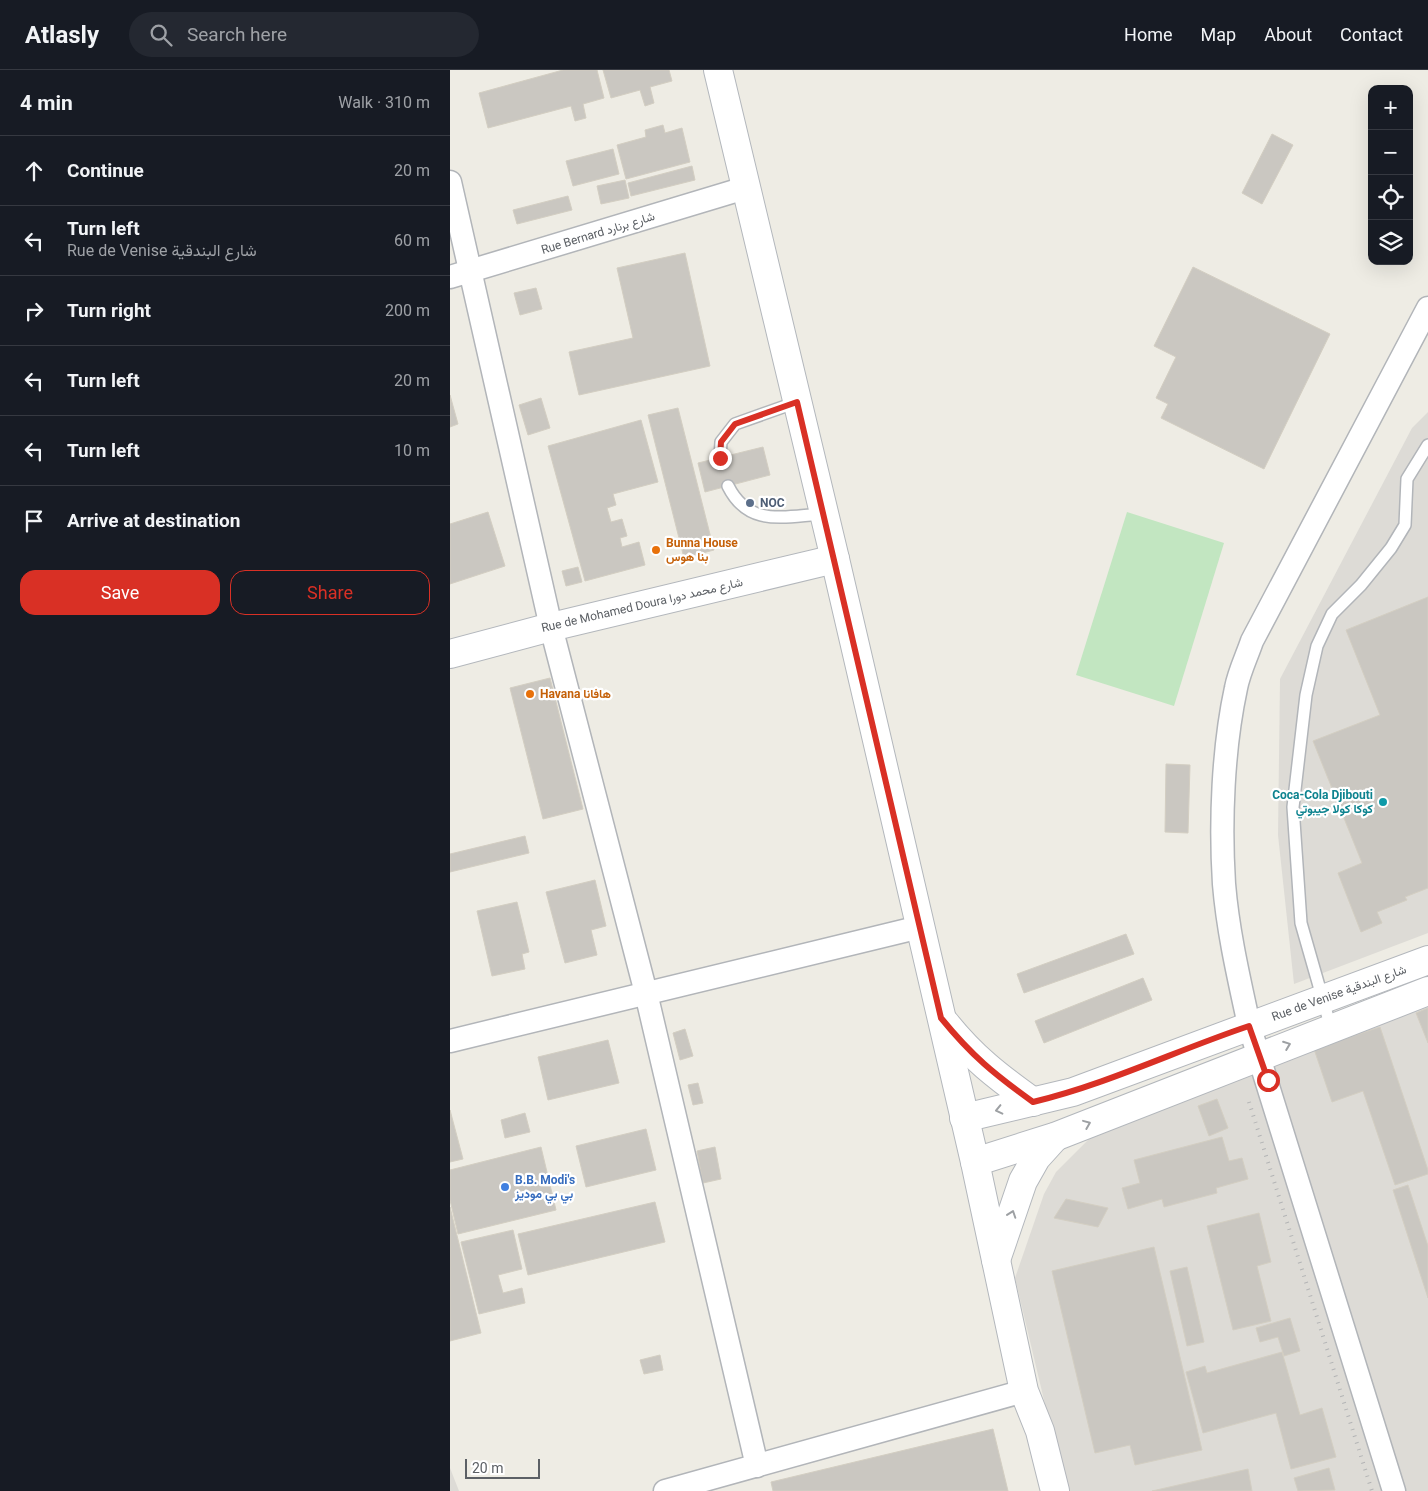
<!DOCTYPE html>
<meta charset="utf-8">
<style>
:root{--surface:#171b24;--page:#242831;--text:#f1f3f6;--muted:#9ea1a6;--line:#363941;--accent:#d93025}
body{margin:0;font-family:Roboto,Vazirmatn,sans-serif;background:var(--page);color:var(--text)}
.controls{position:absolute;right:15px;top:15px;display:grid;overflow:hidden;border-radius:10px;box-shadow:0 5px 20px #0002}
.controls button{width:45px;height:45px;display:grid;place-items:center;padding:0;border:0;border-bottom:1px solid var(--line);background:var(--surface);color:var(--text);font:25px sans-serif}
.scale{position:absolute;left:15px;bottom:12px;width:75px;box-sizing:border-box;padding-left:5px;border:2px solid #5c6065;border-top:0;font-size:14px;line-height:18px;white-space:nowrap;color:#5c6065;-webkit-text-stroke:4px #fff;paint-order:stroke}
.stop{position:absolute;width:15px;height:15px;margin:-11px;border:4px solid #d93025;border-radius:50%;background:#fff}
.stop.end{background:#d93025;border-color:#fff;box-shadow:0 1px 5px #0008}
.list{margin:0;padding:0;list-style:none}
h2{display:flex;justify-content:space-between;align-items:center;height:65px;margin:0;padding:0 20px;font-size:21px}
h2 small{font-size:16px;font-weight:400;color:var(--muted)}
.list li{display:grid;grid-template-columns:32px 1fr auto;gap:15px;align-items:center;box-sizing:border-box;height:70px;padding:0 20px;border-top:1px solid var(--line)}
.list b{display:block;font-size:19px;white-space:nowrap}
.list p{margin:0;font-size:16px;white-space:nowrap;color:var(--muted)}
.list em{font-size:16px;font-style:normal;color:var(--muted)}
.actions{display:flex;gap:10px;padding:15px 20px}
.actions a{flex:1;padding:11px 0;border:1px solid var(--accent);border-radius:15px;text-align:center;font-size:18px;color:var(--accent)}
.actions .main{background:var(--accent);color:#fff}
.icon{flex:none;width:28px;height:28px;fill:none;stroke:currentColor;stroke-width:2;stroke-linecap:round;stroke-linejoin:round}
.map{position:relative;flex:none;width:978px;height:1421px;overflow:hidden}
header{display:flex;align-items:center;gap:30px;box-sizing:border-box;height:70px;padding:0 25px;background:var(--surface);border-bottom:1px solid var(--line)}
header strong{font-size:24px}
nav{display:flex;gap:28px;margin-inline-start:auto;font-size:18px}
.search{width:350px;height:45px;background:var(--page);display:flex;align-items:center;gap:12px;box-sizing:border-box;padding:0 18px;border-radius:28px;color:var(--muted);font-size:19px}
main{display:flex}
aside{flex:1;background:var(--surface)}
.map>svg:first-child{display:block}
.industrial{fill:#dddbd6}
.green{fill:#c2e6c1}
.building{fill:#cac7c1;stroke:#d3cec2}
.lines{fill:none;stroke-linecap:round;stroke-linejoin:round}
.lane-casing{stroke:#b2b5b9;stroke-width:14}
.street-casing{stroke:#b2b5b9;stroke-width:25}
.secondary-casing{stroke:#b3b7bc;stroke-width:30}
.lane{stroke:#fff;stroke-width:11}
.street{stroke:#fff;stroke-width:22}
.secondary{stroke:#fff;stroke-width:28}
.rail{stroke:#b3b4b5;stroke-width:4;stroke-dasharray:1 6;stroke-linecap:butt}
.oneway{stroke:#9da0a3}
.route{stroke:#d93025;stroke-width:6}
.service-dot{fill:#5c6f8a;stroke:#fff;stroke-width:2}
.food-dot{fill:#e8710a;stroke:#fff;stroke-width:2}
.culture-dot{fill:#0f9aa8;stroke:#fff;stroke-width:2}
.shop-dot{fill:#3f7fe0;stroke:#fff;stroke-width:2}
.labels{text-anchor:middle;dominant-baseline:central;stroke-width:4.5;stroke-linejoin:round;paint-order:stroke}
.street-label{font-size:12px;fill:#5c6065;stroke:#fff}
.service-label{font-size:12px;font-weight:bold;fill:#4e5e75;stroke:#fff;text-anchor:start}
.food-label{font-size:12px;font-weight:bold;fill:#c56008;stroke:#fff;text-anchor:start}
.culture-label{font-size:12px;font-weight:bold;fill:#0d838f;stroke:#fff;text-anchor:end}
.shop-label{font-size:12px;font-weight:bold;fill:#366cbe;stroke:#fff;text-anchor:start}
</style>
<header>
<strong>Atlasly</strong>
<div class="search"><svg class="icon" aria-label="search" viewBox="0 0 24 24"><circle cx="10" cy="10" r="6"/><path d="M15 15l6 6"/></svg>Search here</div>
<nav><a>Home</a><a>Map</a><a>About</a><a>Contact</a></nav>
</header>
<main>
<aside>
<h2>4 min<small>Walk · 310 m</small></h2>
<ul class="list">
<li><svg class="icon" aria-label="ahead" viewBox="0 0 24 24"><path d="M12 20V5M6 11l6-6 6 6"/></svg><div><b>Continue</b></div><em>20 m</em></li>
<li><svg class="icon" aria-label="left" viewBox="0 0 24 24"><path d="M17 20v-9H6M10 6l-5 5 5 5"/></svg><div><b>Turn left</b><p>Rue de Venise شارع البندقية</p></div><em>60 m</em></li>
<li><svg class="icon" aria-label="right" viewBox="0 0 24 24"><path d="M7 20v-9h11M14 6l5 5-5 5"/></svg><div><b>Turn right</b></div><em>200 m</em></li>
<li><svg class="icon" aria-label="left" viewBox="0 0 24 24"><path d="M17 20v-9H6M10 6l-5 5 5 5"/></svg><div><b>Turn left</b></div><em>20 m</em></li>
<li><svg class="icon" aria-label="left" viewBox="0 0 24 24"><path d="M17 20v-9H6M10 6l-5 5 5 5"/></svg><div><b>Turn left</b></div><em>10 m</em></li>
<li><svg class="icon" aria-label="arrive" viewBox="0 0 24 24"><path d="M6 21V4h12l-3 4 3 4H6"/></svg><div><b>Arrive at destination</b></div></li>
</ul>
<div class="actions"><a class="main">Save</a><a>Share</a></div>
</aside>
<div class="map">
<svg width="978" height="1421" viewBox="0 0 978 1421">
<rect width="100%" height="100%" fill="#eeece4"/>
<!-- industrial -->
<g class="industrial">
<polygon points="978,342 978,863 844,914 828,765 830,609 962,358"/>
<polygon points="978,930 978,1421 618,1421 608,1389 565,1208 594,1124 606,1102 645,1063"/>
<polygon points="0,1398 9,1421 0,1421"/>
</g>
<!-- green -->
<polygon class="green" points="677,442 774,473 724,636 626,605"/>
<!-- building -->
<g class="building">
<polygon points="113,0 147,0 154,28 133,34 136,48 125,51 121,36 38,58 29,23"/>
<polygon points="153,0 219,0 222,11 200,17 204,33 195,36 190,20 161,28"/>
<polygon points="213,55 215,63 232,58 240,92 176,109 167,75 196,67 195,60"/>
<polygon points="822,64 843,75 812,134 792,123"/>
<polygon points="163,79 169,104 123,116 116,91"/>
<polygon points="242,96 245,110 181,126 178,113"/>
<polygon points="175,110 179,128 151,134 147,116"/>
<polygon points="118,126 122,140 67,154 63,140"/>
<polygon points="235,183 260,296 129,325 119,282 183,268 167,198"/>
<polygon points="743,197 880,264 814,399 711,348 718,334 706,328 726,287 704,276"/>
<polygon points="86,218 92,239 70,245 64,223"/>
<polygon points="0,325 8,354 0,357"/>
<polygon points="91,328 100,358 78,365 69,335"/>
<polygon points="228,338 264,480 234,488 198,345"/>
<polygon points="191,350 208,412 163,424 166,435 157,438 161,452 172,449 177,466 170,468 172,477 189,472 195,495 135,511 98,376"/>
<polygon points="313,377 320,405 255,422 248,393"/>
<polygon points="38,442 55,496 0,514 0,454"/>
<polygon points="128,497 132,512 116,516 112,501"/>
<polygon points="978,527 978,818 955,827 957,830 927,842 932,853 911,862 888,803 912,793 863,671 930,645 896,560"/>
<polygon points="100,608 133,739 93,749 60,618"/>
<polygon points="716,694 740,695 738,763 715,762"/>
<polygon points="75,766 79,783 0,802 0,784"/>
<polygon points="145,810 156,856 141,860 147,885 115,893 96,822"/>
<polygon points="67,832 79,882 72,884 75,899 42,906 27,841"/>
<polygon points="676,864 684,884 574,923 567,904"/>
<polygon points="693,908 702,930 594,973 585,951"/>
<polygon points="978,938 978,973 966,943"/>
<polygon points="930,957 978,1100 978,1104 945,1115 913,1021 882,1032 864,979"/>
<polygon points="235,959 243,986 230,990 223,963"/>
<polygon points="158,970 169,1013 98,1030 88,987"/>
<polygon points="248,1013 253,1033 243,1035 238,1015"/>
<polygon points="767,1029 778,1058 759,1066 748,1036"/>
<polygon points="0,1040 13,1089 0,1092"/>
<polygon points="75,1043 80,1062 55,1068 51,1050"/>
<polygon points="196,1059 206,1100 136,1117 126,1076"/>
<polygon points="772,1067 779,1091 792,1088 798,1109 766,1118 767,1123 714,1137 712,1129 678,1139 672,1118 690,1113 684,1090"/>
<polygon points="91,1077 106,1140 8,1164 0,1130 0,1100"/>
<polygon points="265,1077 271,1109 253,1113 247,1081"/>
<polygon points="958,1115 978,1176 978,1228 943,1120"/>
<polygon points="616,1129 658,1138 648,1157 604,1148"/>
<polygon points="205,1132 215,1172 78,1205 68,1164"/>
<polygon points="0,1137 31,1263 0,1271"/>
<polygon points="809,1143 821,1192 807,1196 821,1251 783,1260 757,1156"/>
<polygon points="63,1160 72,1199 48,1205 53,1223 72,1218 75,1233 29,1244 11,1172"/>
<polygon points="704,1177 752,1380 685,1395 680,1375 645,1383 602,1201"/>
<polygon points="737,1197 754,1272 737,1276 720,1201"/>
<polygon points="840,1248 850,1281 834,1286 828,1267 810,1272 806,1258"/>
<polygon points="832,1282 850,1345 872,1338 886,1387 841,1399 826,1343 753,1363 736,1302 755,1296 757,1303"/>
<polygon points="210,1285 213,1300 194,1304 190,1290"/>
<polygon points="543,1359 558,1421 323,1421 321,1412"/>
<polygon points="879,1398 885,1420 848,1421 844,1408"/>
<polygon points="798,1399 802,1421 702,1421"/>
</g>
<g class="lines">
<!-- lane casing -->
<g class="lane-casing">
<g id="lane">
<polyline points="270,388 271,372 285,354 347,332"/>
<path d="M278,416C299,458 334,446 374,444"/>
<polyline points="881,958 851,853 843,737 856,625 867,576 882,544 911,515 941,478 955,455 957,409 978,375"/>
</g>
</g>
<!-- street casing -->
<g class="street-casing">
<g id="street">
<polyline points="0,112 101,557 196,923 307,1396"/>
<polyline points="0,207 295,118"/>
<polyline points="0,971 470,857"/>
<polyline points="215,1421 574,1321"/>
<path d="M944,1421L799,955C789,909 778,862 774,814C770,752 773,678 786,618C789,602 797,586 802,571L978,238"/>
</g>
</g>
<!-- secondary casing -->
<g class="secondary-casing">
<g id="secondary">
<polyline points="268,0 385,489 525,1092 574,1321 590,1361 605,1421"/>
<polyline points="0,584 101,557 385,489"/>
<path d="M495,953C522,987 548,1007 583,1032"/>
<polyline points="514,1048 623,1022 978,890"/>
<polyline points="525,1092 607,1066 978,921"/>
<polyline points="546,1190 573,1111 586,1088 605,1067"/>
</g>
</g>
<!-- lane -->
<use href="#lane" class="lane"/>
<!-- street -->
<use href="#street" class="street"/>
<!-- secondary -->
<use href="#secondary" class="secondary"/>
<!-- rail -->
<polyline class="rail" points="799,1032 922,1421"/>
</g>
<!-- one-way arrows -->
<defs><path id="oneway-chevron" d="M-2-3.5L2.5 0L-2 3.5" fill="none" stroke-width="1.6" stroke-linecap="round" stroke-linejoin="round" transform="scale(1.25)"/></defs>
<g class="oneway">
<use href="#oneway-chevron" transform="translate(837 975) rotate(-21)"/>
<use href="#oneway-chevron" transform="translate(549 1040) rotate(167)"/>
<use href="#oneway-chevron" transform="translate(637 1054) rotate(-22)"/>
<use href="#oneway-chevron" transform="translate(562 1144) rotate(-71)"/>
</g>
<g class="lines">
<!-- route -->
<path class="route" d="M270,388L271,372L285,354L347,332L491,948C522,986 544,1004 583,1032C658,1014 727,980 799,956L818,1010"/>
</g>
<!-- markers -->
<circle class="service-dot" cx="300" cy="433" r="5"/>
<g class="food-dot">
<circle cx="206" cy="480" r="5"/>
<circle cx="80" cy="624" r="5"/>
</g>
<circle class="culture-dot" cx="933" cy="732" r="5"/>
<circle class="shop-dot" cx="55" cy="1117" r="5"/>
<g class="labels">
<!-- street labels -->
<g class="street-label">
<text transform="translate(148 163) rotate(-17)">Rue Bernard شارع برنارد</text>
<text transform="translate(192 535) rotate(-13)">Rue de Mohamed Doura شارع محمد دورا</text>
<text transform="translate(889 923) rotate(-20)">Rue de Venise شارع البندقية</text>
</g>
<!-- service labels -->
<g class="service-label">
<text x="310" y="433">NOC</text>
</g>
<!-- food labels -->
<g class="food-label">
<text x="216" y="473">Bunna House<tspan x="216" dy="14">بنا هوس</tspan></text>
<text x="90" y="624">Havana هافانا</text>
</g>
<!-- culture labels -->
<g class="culture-label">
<text x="923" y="725">Coca-Cola Djibouti<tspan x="923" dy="14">كوكا كولا جيبوتي</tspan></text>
</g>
<!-- shop labels -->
<g class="shop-label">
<text x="65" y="1110">B.B. Modi's<tspan x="65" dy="14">بي بي موديز</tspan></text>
</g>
</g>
</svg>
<div class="controls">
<button>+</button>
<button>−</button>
<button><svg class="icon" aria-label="locate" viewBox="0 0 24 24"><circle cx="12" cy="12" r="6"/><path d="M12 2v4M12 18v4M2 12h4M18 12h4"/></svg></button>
<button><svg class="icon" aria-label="layers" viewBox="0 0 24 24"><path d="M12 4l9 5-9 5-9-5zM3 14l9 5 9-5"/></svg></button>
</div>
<div class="scale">20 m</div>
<div class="stop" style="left:818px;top:1010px"></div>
<div class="stop end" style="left:270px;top:388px"></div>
</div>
</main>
